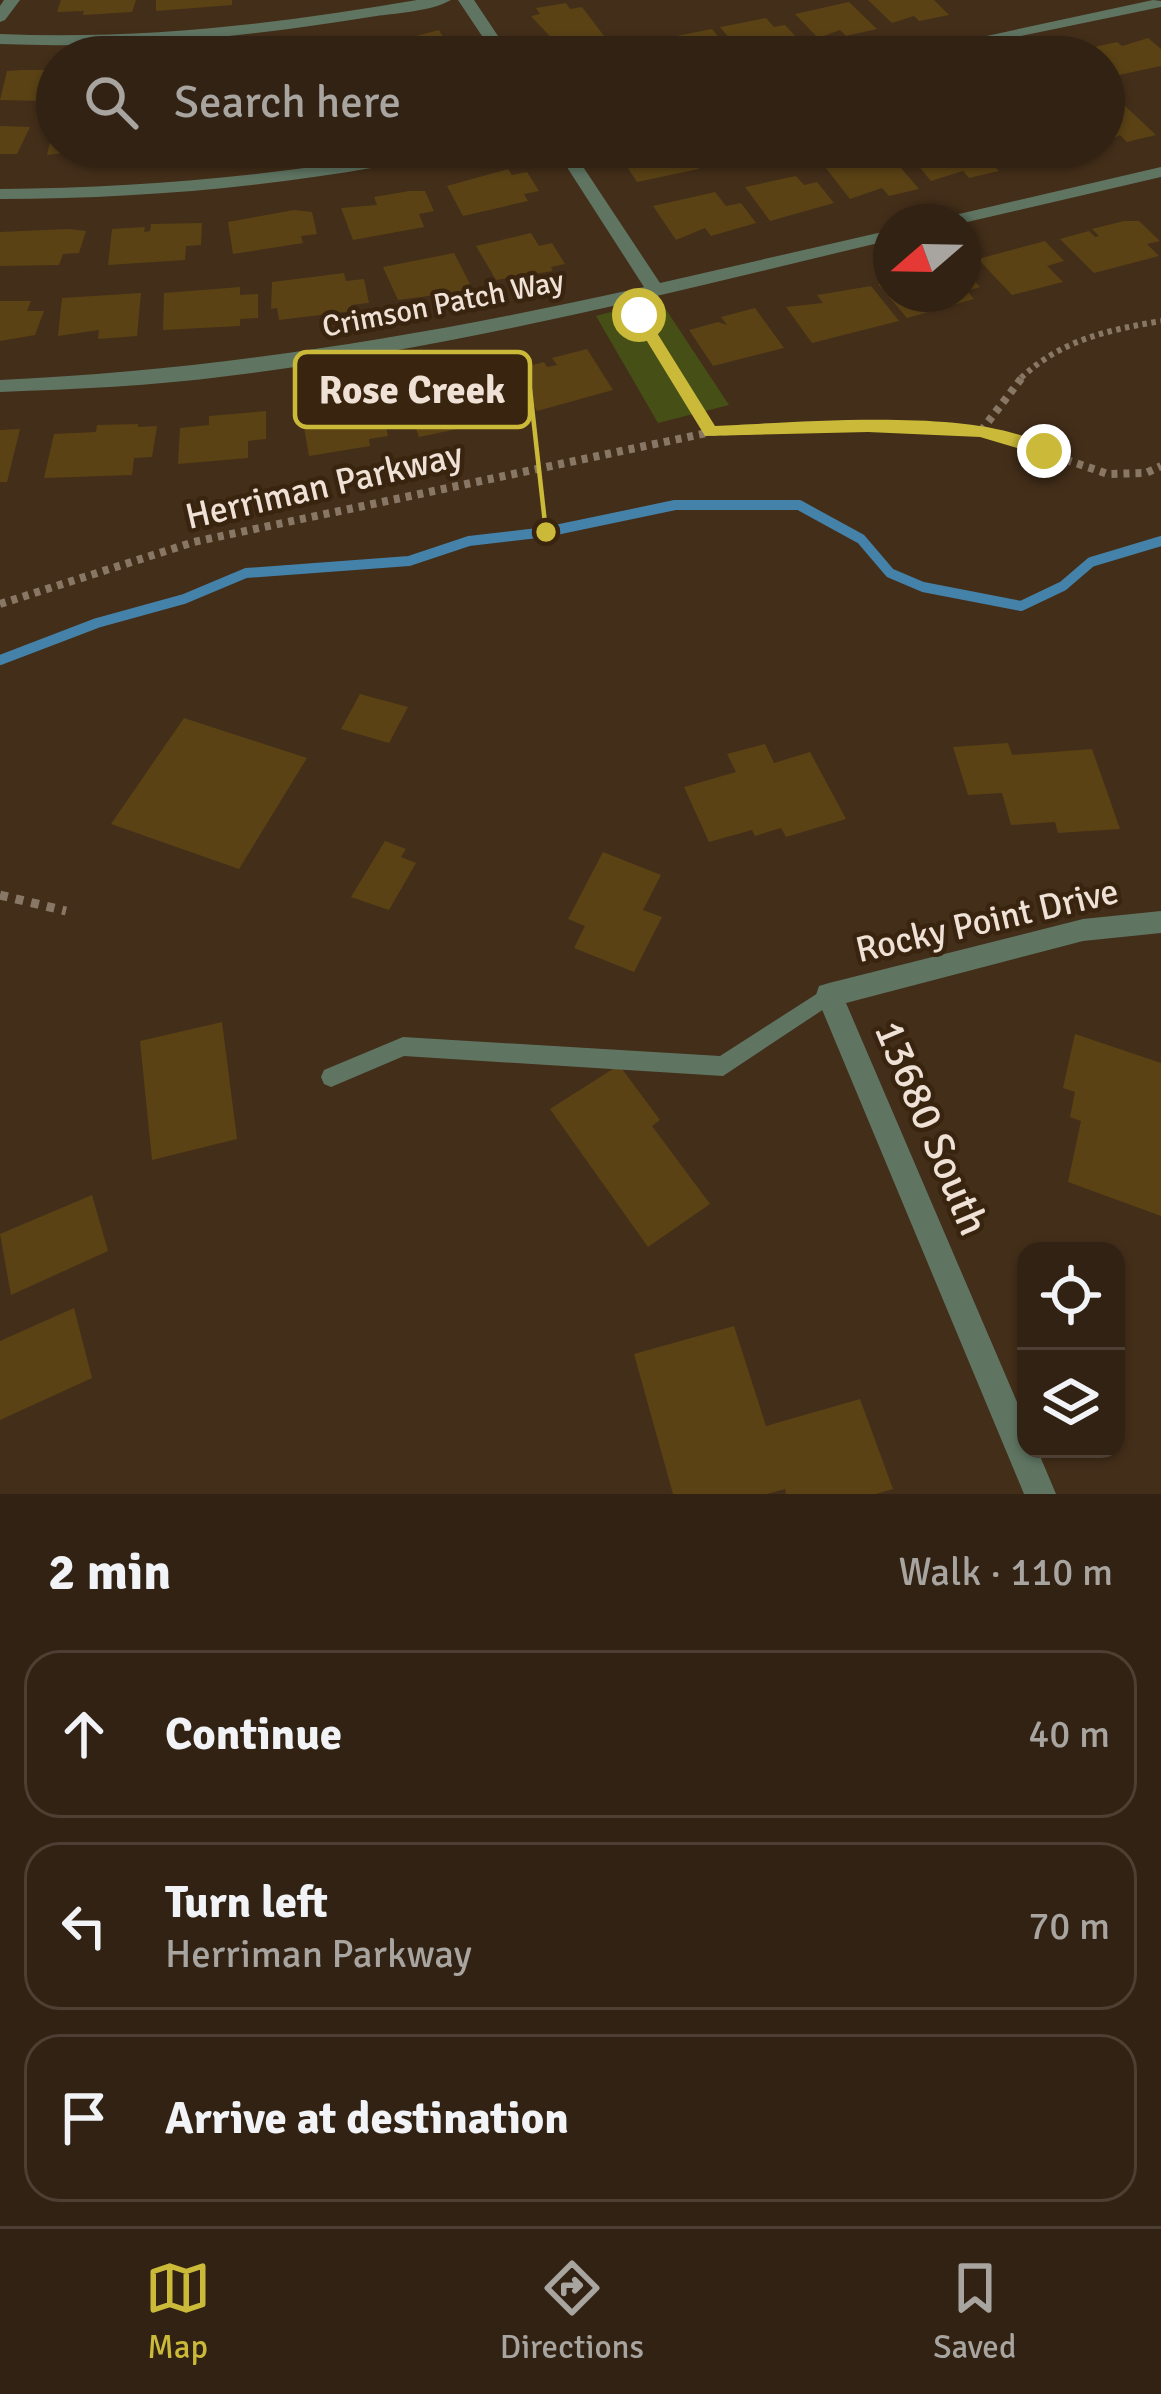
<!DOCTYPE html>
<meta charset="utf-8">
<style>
:root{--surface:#322213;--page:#3a2a1c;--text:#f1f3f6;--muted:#a8a4a0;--line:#4d3f33;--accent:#cbba39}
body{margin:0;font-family:Signika,sans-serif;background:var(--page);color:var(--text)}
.controls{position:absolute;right:36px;bottom:36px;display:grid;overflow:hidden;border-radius:24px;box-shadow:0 3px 9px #0004}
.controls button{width:108px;height:108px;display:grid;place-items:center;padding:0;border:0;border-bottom:3px solid var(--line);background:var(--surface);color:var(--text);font:60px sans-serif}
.compass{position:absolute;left:873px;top:204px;width:108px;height:108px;border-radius:50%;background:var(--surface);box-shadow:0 3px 9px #0004;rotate:250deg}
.stop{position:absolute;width:36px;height:36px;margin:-27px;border:9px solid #cbba39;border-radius:50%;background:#fff}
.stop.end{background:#cbba39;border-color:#fff;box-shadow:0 3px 12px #0008}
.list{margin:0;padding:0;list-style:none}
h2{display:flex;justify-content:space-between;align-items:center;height:156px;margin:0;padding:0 48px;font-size:51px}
h2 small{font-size:39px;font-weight:400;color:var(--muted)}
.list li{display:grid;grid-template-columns:78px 1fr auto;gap:36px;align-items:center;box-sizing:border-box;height:168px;margin:0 24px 24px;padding:0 24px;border:3px solid var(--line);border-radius:36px}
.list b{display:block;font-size:45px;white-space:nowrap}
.list p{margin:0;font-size:39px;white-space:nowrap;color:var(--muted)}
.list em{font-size:39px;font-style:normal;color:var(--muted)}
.icon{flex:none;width:66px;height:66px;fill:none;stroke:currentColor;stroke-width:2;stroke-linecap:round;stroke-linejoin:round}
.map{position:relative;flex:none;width:1161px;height:1494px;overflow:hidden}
.search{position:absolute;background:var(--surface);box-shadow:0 3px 9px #0004;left:36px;right:36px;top:36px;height:132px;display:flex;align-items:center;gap:30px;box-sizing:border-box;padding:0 42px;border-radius:66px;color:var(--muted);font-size:45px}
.sheet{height:732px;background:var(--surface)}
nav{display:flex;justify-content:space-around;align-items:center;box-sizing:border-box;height:168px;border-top:3px solid var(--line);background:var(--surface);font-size:33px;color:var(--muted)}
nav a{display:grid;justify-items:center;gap:6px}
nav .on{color:var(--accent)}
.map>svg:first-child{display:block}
.green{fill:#464f15}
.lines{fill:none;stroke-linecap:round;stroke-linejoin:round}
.stream{stroke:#4582a9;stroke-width:10}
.building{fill:#5a4215}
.path-far2{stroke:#897765;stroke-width:6;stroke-dasharray:4.5 4.5;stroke-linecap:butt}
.path-far1{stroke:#897765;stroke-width:8;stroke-dasharray:6 6;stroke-linecap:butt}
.path{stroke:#897765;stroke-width:9;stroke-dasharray:8 8;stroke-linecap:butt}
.service{fill:#5f7562;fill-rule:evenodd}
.minor{fill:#5f7562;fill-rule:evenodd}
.route{fill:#cbba39}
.labels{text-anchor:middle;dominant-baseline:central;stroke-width:9;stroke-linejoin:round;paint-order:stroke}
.far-street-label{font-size:30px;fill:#efe1d5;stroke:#39240f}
.street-label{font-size:36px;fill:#efe1d5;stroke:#39240f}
.near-street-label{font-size:42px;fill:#efe1d5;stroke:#39240f}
.leader{fill:none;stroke:#cbba39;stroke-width:4.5}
.callout-dot{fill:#cbba39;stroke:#39240f;stroke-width:4.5}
.callout{fill:#39240f;stroke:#cbba39;stroke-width:4.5}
.callout-label{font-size:39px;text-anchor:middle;font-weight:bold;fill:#efe1d5}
</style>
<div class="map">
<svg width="1161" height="1494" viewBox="0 0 1161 1494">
<rect width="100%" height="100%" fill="#432e19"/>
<!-- green -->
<polygon class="green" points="659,299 729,405 658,423 596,316"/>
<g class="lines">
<!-- stream -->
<polyline class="stream" points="0,660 97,623 184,599 246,573 409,561 469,541 546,532 675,505 799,505 861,539 890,573 923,587 1021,606 1063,586 1091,562 1161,541"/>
</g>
<!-- building -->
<g class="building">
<polygon points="61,0 136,0 132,12 83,15 84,11 57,12"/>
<polygon points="156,0 232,0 232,5 156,11"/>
<polygon points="868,0 934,0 949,15 919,21 914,16 892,23"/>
<polygon points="849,2 877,29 846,36 840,30 818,38 795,14"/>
<polygon points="566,3 570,9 582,7 604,36 558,45 531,16 540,14 536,8"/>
<polygon points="766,18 774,27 785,25 800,41 743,55 720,27"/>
<polygon points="712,29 735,57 663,57 651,41"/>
<polygon points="439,30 448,46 437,48 442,57 385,57 379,46"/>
<polygon points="1148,38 1161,49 1161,66 1119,75 1090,48 1117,42 1122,46"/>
<polygon points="352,46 355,50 367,47 372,57 326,57 323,51"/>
<polygon points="22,70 57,70 57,92 48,92 43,101 0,100 7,71"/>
<polygon points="1123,104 1156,135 1127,142 1120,135 1104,143 1104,109"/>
<polygon points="55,121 57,147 117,147 116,157 79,159 81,151 47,155"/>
<polygon points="0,126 30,127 17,154 0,154"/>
<polygon points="634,147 636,151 699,147 703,152 689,155 699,169 637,182 616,150"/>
<polygon points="715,147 779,147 779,149 725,161"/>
<polygon points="921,147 976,147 999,171 969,178 963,171 931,181 905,150"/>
<polygon points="1000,147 1075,147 1075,150 1029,165 1012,163"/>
<polygon points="889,154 919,189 889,196 882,188 850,199 825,167"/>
<polygon points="508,169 512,175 527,172 539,191 524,194 528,201 463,216 447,186"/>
<polygon points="796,176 804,185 817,182 834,203 770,221 745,187"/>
<polygon points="409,191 425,191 434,211 419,214 424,227 353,240 341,208 377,205 374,197"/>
<polygon points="715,192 726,206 741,203 756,223 711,236 705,228 676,240 653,206"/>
<polygon points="294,210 312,212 317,234 301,236 303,243 233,254 228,222"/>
<polygon points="1124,221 1139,221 1160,241 1147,244 1159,256 1094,273 1060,239 1089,231 1095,237 1099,236 1092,229"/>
<polygon points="202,223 201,245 186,246 185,260 108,265 112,229 145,227 144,232 150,231 151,224"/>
<polygon points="69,229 86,231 79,253 63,254 59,265 0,266 0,232"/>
<polygon points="531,233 539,246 552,243 565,264 551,267 553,271 496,280 476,246"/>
<polygon points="1045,241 1064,261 1047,266 1063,282 1012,295 978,259"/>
<polygon points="454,253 473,290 398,300 383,267"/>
<polygon points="963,269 980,287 967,291 974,299 907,318 878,284 891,281 891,294 963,294"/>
<polygon points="344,273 346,281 364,279 369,303 351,305 353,311 279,320 277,308 271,309 272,282"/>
<polygon points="871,286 899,321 812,343 786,307 823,303 817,295"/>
<polygon points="240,287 240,295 258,294 258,318 240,319 240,326 163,330 164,293"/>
<polygon points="141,293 137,336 98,339 99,330 58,336 62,298"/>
<polygon points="0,301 31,301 27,311 44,311 35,335 0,341"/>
<polygon points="755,308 784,348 713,366 689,330 718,322 727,325 721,317"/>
<polygon points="587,349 613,390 537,411 514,370 544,362 547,367 557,365 552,358"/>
<polygon points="481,374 483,379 498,376 508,401 494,403 501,420 419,437 404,395 439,388 446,392 442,382"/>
<polygon points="378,394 388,436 369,439 370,446 309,456 301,410"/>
<polygon points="266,411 266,439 248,441 248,458 178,464 180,428 209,425 209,416"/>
<polygon points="138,424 138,427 157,426 152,457 134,458 132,475 44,478 54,434 96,432 97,425"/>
<polygon points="20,429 7,482 0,482 0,430"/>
<polygon points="360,694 408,707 389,743 341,729"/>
<polygon points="184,718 307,758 239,869 111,824"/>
<polygon points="1008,743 1012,755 1092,749 1120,829 1058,833 1055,822 1011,825 1002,793 968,795 953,747"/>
<polygon points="765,744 774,763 810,752 846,819 786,837 781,828 755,836 752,830 709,842 684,787 736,772 727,754"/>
<polygon points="385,841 406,849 401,857 416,863 389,910 351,897"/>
<polygon points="603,852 661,875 643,910 662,917 634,972 574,948 585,926 568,919"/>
<polygon points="222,1022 237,1139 152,1160 140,1041"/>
<polygon points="1075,1034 1161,1063 1161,1216 1068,1182 1081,1121 1070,1117 1075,1092 1063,1088"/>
<polygon points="619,1065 660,1120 652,1126 710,1204 648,1247 550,1109"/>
<polygon points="92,1195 108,1251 11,1295 0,1234"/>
<polygon points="74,1308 92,1378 0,1420 0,1341"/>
<polygon points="734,1326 766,1426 860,1399 893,1489 876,1494 786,1494 785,1489 767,1494 673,1494 634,1354"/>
</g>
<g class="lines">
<!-- path-far2 -->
<g class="path-far2">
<polyline points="640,316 678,378"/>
<path d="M1021,378C1061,340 1108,330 1161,321"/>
</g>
<!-- path-far1 -->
<g class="path-far1">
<polyline points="676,375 711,431"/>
<polyline points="981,431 1024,375"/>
<polyline points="0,604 194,542 711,432 868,426 981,431 1108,474 1146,473 1161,466"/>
</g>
<!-- path -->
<polyline class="path" points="0,895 66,911"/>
<!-- service -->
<polygon class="service" points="829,986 836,989 839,995 836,1001 723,1076 404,1056 331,1087 324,1084 321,1077 324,1070 403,1037 720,1056"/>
<!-- minor -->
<g class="minor">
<polygon points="4,0 20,0 5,20 0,22 0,6"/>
<path d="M417,0H451C430,12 395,13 370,17C247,37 125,49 0,44V34C141,40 278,24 417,0Z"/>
<polygon points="458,0 474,0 512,57 496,57"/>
<polygon points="1153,0 1161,1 1161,7 920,57 889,57"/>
<path d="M432,147H466C445,161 404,163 377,167C252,189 127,199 0,199V189C145,188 289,175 432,147Z"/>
<path d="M554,147H570L660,283L891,230V240C672,292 452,349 228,376C152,386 76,389 0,392V380C220,370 429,335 644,287Z"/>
<polygon points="1161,167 1161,177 963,223 937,222 946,217"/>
<polygon points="1161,911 1161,933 1083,941 846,1003 1026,1423 1026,1449 1037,1449 1056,1494 1024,1494 816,995 819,986 829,983 1083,919"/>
</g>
</g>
<!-- route -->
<path class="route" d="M634,312H644L715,426C793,423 993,404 1052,451L1044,456L980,437L868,432L705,436L631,315Z"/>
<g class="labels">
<!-- far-street labels -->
<g class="far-street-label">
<text transform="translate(443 304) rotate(-11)">Crimson Patch Way</text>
</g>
<!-- street labels -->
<g class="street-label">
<text transform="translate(324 486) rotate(-13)">Herriman Parkway</text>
<text transform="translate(987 921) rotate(-13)">Rocky Point Drive</text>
</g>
<!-- near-street labels -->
<g class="near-street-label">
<text transform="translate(931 1128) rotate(67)">13680 South</text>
</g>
</g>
<!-- callouts -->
<path class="leader" d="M546 532L530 389"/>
<circle class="callout-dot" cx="546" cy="532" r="12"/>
<rect class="callout" x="295" y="352" width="235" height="75" rx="12"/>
<g class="callout-label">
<text x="412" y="403">Rose Creek</text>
</g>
</svg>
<div class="controls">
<button><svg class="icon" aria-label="locate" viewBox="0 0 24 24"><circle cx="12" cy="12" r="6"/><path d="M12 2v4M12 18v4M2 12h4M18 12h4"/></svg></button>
<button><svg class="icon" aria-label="layers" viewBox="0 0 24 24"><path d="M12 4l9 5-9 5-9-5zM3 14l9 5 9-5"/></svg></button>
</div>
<svg class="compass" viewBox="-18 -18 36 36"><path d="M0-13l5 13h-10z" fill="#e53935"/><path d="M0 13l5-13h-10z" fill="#a8a4a0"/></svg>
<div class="stop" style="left:639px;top:315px"></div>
<div class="stop end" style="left:1044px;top:451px"></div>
<div class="search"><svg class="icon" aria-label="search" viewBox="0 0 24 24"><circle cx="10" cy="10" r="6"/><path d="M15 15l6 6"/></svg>Search here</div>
</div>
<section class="sheet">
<h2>2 min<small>Walk · 110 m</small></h2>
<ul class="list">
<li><svg class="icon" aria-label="ahead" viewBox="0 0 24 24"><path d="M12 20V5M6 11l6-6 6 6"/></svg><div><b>Continue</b></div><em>40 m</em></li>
<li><svg class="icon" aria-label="left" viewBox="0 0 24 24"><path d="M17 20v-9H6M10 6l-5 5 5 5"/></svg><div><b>Turn left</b><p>Herriman Parkway</p></div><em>70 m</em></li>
<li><svg class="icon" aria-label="arrive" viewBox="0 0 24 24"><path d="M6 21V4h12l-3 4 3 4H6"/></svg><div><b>Arrive at destination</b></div></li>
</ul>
</section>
<nav>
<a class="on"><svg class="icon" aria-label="map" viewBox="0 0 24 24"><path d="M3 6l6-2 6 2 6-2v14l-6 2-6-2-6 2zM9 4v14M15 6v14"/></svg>Map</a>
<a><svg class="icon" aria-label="directions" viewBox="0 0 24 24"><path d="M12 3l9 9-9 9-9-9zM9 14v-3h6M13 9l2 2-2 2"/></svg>Directions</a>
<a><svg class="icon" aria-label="saved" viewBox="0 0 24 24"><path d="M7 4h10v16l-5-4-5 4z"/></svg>Saved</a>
</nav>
